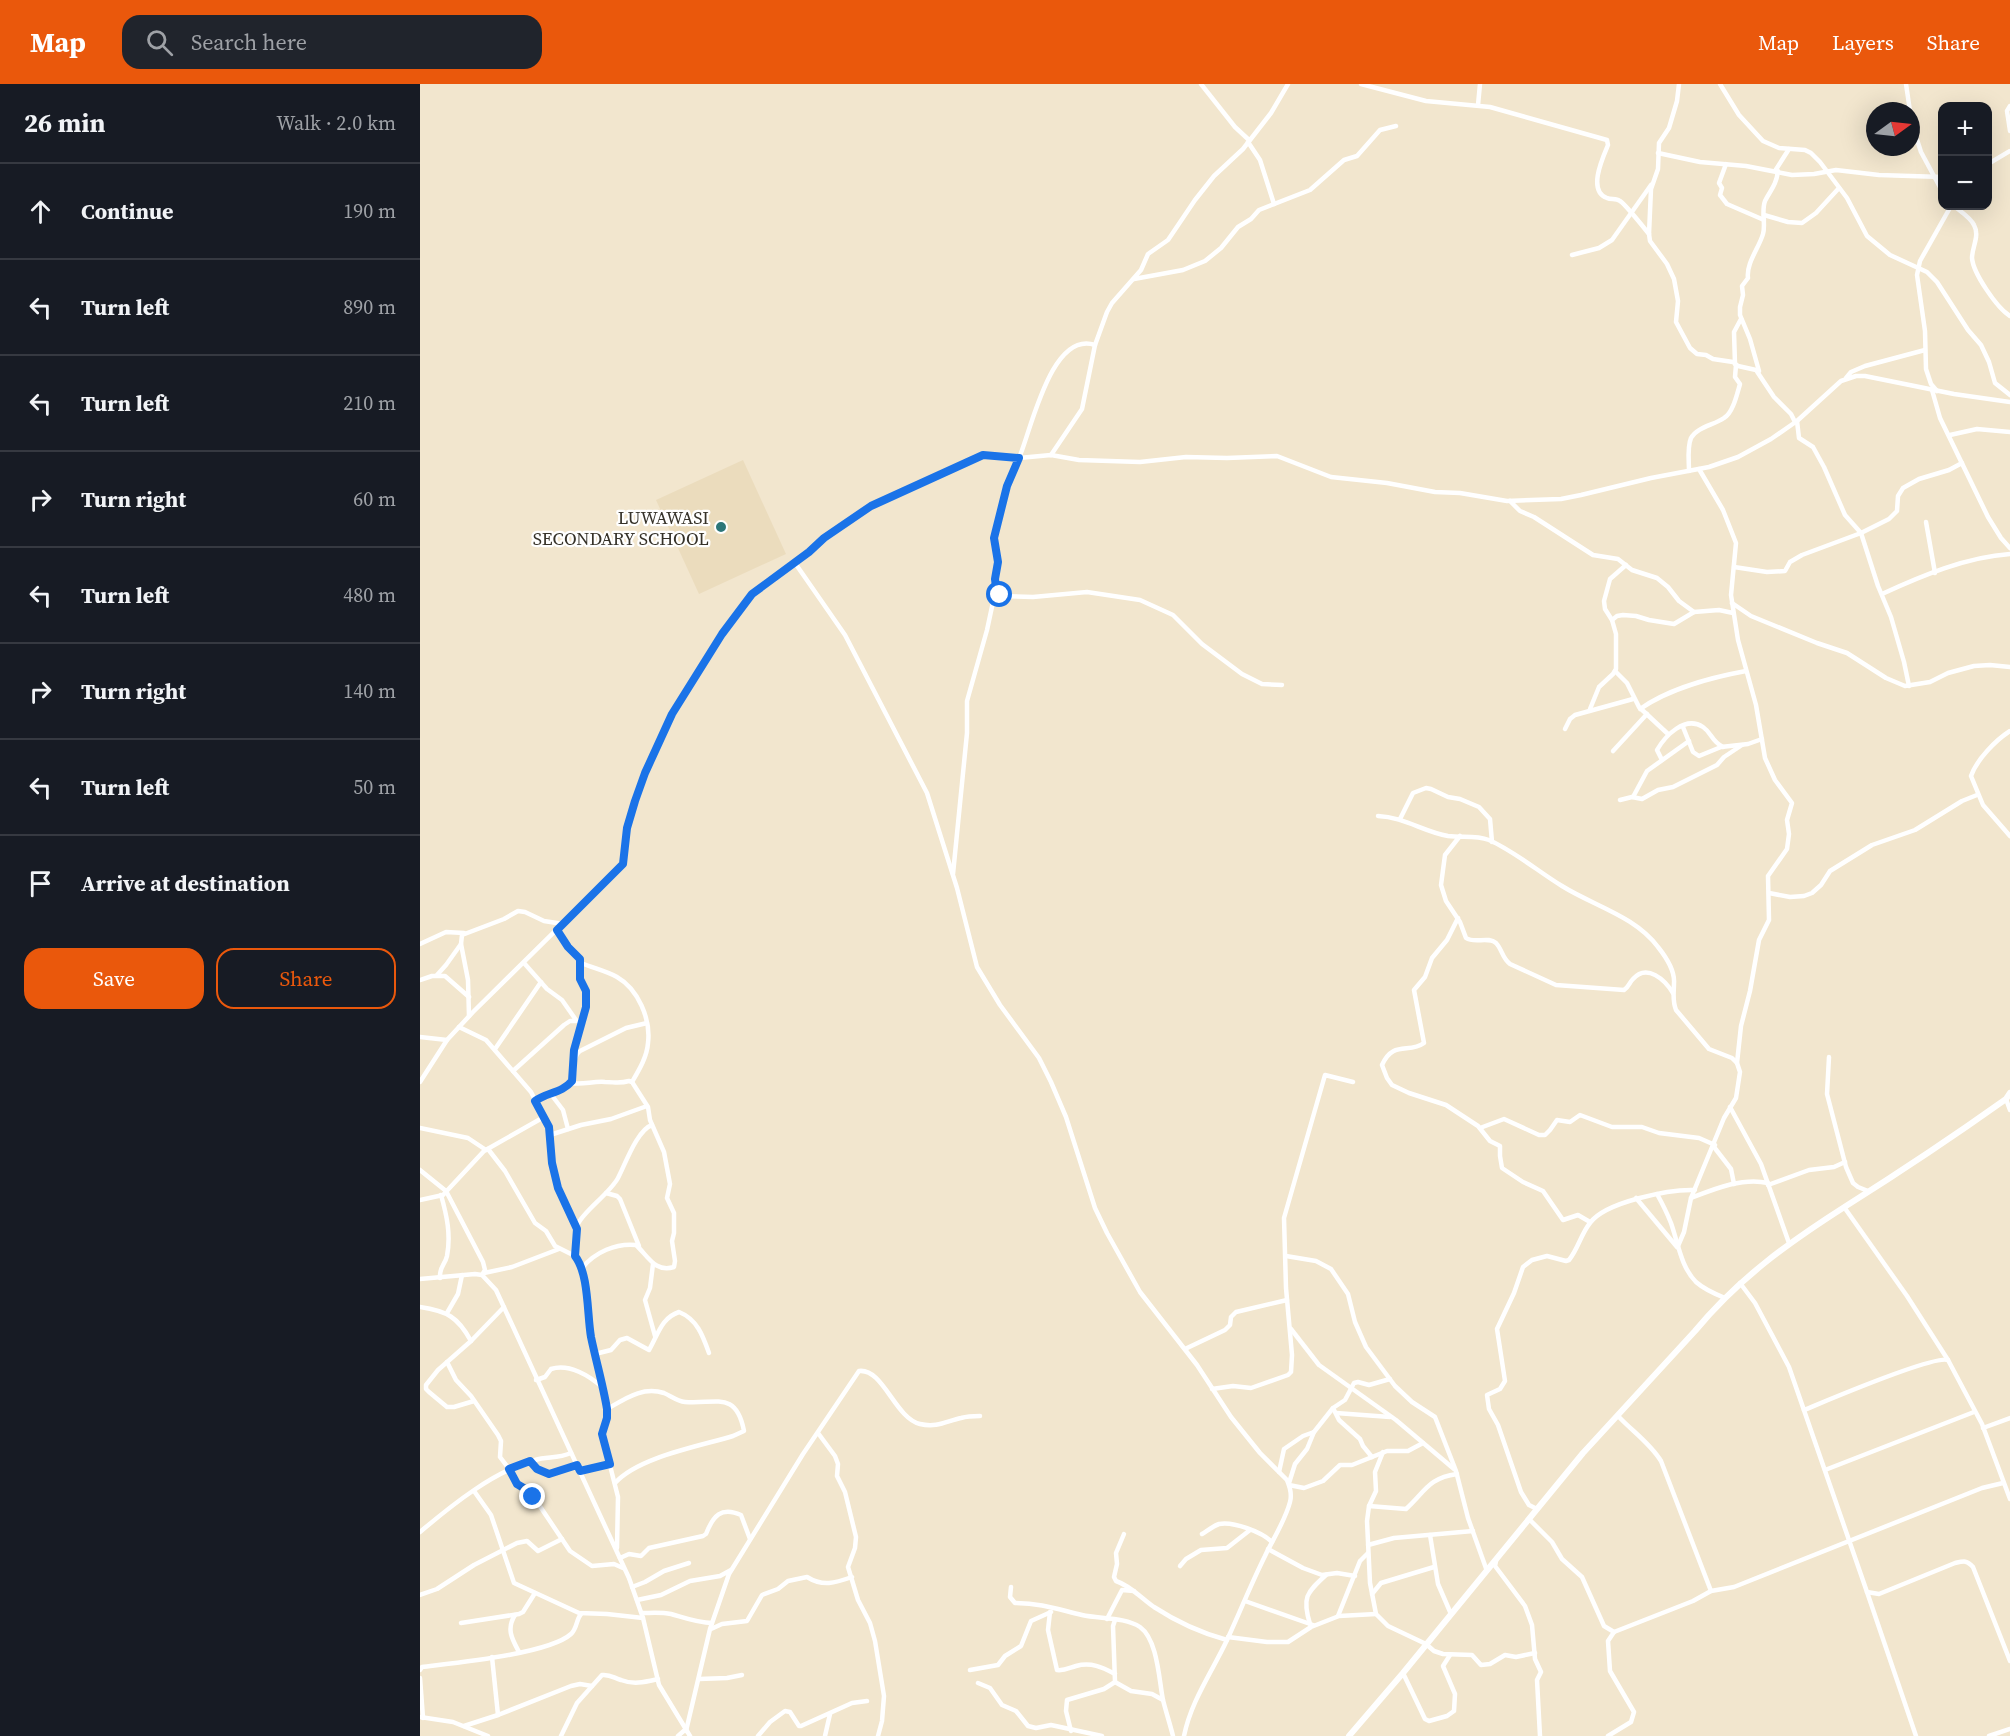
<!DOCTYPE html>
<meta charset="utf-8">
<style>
:root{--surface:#171b24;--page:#20242c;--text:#f1f3f6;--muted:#9ea1a6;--line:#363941;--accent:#ea580c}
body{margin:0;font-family:"Source Serif 4",serif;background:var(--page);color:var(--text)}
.controls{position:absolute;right:18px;top:18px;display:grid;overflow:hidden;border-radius:12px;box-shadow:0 6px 24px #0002}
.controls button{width:54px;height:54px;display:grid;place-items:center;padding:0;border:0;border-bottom:2px solid var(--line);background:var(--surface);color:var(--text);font:30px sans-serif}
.compass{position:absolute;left:1446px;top:18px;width:54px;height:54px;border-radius:50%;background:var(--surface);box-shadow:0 6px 24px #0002;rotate:75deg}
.stop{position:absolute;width:18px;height:18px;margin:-14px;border:4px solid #1a73e8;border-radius:50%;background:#fff}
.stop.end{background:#1a73e8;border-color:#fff;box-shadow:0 2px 6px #0008}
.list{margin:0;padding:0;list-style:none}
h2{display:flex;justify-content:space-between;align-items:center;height:78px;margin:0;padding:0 24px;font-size:26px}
h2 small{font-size:20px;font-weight:400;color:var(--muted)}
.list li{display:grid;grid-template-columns:39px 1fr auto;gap:18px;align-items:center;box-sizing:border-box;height:96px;padding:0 24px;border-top:2px solid var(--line)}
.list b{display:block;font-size:22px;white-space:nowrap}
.list em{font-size:20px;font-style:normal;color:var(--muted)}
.actions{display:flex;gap:12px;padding:18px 24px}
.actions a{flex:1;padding:14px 0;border:2px solid var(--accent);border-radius:18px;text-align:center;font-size:21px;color:var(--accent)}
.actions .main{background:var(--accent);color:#fff}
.icon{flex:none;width:33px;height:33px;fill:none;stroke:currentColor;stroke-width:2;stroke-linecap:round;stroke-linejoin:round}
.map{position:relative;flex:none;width:1590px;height:1652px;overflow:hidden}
header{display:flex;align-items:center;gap:36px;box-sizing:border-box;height:84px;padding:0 30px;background:var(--accent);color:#fff}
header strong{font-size:28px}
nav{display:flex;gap:33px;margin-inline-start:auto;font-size:21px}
.search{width:420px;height:54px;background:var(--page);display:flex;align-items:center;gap:15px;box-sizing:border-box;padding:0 21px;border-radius:18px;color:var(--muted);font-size:22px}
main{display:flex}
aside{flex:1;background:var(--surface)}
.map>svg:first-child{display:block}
.built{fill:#ebdcbd}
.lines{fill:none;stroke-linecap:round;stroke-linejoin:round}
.minor{stroke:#fff;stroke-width:4.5}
.tertiary{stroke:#fff;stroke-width:6}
.route{stroke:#1a73e8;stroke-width:8}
.poi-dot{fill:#2c7679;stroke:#fff;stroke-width:2}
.labels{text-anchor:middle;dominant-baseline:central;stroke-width:4.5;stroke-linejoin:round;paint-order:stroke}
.poi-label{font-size:18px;fill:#363229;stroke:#fff;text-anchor:end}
</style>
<header>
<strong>Map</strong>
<div class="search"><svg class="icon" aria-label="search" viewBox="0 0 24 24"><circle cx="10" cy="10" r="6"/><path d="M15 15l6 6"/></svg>Search here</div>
<nav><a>Map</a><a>Layers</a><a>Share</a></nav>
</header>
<main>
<aside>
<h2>26 min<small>Walk · 2.0 km</small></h2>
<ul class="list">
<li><svg class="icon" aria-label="ahead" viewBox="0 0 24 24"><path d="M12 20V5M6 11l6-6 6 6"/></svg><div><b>Continue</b></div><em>190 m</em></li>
<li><svg class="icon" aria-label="left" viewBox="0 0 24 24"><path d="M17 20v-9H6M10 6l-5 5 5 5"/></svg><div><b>Turn left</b></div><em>890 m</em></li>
<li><svg class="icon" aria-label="left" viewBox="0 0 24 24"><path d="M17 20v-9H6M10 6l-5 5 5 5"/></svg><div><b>Turn left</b></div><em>210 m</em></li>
<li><svg class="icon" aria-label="right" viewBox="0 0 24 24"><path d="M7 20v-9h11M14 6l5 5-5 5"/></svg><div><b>Turn right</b></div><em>60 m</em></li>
<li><svg class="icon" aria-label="left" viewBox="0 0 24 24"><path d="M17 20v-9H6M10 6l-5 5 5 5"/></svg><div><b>Turn left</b></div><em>480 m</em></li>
<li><svg class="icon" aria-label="right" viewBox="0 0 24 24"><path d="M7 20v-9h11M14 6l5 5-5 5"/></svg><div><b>Turn right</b></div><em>140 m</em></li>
<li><svg class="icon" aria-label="left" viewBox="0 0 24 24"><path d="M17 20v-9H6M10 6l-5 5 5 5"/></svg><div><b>Turn left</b></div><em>50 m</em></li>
<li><svg class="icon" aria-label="arrive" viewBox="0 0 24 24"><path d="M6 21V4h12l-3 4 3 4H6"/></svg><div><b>Arrive at destination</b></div></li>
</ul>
<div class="actions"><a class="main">Save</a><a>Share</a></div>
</aside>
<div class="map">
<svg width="1590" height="1652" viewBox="0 0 1590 1652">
<rect width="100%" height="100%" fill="#f2e6ce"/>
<!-- built -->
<polygon class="built" points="323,376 366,470 279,510 236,416"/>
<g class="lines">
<!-- minor -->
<g class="minor">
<polyline points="781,0 815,43 829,56"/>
<path d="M941,0L1006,17L1070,23L1187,56L1188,61C1183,73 1167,107 1187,114C1191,116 1196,114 1200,117C1205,120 1225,145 1229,150"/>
<polyline points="1259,0 1257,17 1249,44 1239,59 1238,85 1231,105 1229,150 1230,157 1247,180 1254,195 1258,217 1256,238 1270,264 1277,270 1286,271 1293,275 1313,278 1318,282 1336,286 1354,313 1371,330 1375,338"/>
<polyline points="1300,0 1319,31 1343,57 1359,64 1385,66 1391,69 1400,78 1427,114 1447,152 1470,171 1507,188 1517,198 1548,246 1561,261 1569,278 1575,299 1590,311"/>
<polyline points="1486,0 1490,27"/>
<polyline points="1058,21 1060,0"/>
<polyline points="1590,22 1587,27 1590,47"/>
<polyline points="1491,37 1501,68 1522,107"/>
<polyline points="828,58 840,76 854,120"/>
<polyline points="1238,69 1280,78 1326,82 1372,91 1394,90 1416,86 1459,91 1522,93"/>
<polyline points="1306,80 1299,99 1302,104 1300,111 1307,120 1344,136"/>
<polyline points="1568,80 1590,67"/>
<polyline points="1355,87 1369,65"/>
<path d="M1534,122C1540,127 1551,134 1554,141C1560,152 1552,163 1552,174C1553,189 1577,224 1590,232"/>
<polyline points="1344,131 1368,138 1382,139 1396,129 1419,104"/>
<polyline points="1152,171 1179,164 1192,156 1231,101"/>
<polyline points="714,195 763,186 785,177 801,164 818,143 831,135 839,126 890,106 924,76 937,72 960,46 976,42"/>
<polyline points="1315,280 1314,248 1321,235"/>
<path d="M1339,287L1330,255L1320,231V223L1323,211L1322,202L1328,194C1326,179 1339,164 1343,150C1346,140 1341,128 1345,117C1351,105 1356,102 1358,87"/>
<polyline points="1426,294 1431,288 1445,282 1505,266"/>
<polyline points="1512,306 1520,334 1568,433 1581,454 1590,464"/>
<polyline points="1517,307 1511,300 1506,285 1505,247 1497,191 1500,177 1531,122"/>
<polyline points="1377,337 1379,354 1393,363 1404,383 1425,431 1441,449 1458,502 1471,533 1484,578 1489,602"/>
<polyline points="1530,351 1557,345 1590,348"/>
<polyline points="631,371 662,325 675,261 687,228 692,219 721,186 728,170 748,156 775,116 794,92 823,65 851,29 868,0"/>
<polyline points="1279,385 1303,426 1316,459 1311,511 1318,556 1336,621 1345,674 1355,696 1372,719 1367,736 1369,750 1367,765 1348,792 1349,836 1339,856 1330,907 1321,942 1317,979"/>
<path d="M1269,387C1269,377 1267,363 1271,354C1277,343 1294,341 1304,334C1313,329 1317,310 1320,300L1315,293L1316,281"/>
<polyline points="1090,417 1100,427 1114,433 1173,471 1198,475 1212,486 1237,494 1248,503 1259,517 1274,528 1299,526 1313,529"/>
<polyline points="1506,438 1515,489"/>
<path d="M375,479L425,551L507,709L537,804L557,883L580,921L619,974L631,998L646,1033L675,1124L687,1149L720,1208L777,1281L811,1333L840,1369L867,1396C870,1403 872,1411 870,1418C865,1437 853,1455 845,1472C831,1500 820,1528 807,1556C792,1588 771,1617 764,1652"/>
<polyline points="1314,483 1347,488 1365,487 1370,478 1382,471 1441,449 1469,435 1477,427 1478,412 1483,404 1499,395 1529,386 1542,379"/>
<path d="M1462,510C1501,492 1546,473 1590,470"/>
<path d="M577,512C575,499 579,487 577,475C576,467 574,461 575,452C578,424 589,399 599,374C611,347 631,246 675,261"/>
<polyline points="1312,519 1331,532 1397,559 1427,569 1466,594 1485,602 1510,598 1528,589 1554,582 1570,581 1590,583"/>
<polyline points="1192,536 1197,532 1203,531 1216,532 1229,536 1254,540 1274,528"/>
<polyline points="1195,587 1207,599 1219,623 1248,650"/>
<polyline points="1170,625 1179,603 1193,590 1196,585 1196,550 1192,536 1185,525 1184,517 1190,495 1206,481"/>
<path d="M1220,625C1248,605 1293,593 1326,587"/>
<polyline points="1263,643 1273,668 1279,672 1301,663 1328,660 1342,655"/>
<polyline points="1145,645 1150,635 1155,631 1213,615"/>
<path d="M1590,647C1576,656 1557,675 1551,692L1563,721L1590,752"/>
<polyline points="1193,667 1227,630"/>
<path d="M1242,676L1237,666C1245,652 1265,631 1283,643C1292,649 1291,657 1303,663"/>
<polyline points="1213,713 1227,687 1269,657"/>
<polyline points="1200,716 1212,713 1222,715 1238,706 1253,703 1297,681 1304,673 1322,661"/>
<path d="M958,732C984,733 1004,748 1028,752C1042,754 1055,751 1069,756C1094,767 1119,788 1142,802C1174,822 1215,832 1238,863C1246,873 1255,886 1254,899C1254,909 1252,916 1256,926L1289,965L1312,974L1317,979L1320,988L1316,1014L1304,1034L1271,1114L1264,1148L1258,1162"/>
<polyline points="980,735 993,709 1006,704 1011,705 1028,713 1040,715 1059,723 1070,735 1072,758"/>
<path d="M1040,752L1025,771L1021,801L1026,817L1040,838L1046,854C1055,860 1068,852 1076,859C1082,865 1082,874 1090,880L1136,901L1204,906C1209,903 1209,899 1213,895C1227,879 1245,896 1253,909"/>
<polyline points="533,790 547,649 547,617 567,546 573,518 577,512 613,513 667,508 720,516 753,531 782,560 822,590 842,600 862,601"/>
<polyline points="1349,809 1370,813 1384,812 1392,809 1401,801 1410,787 1452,761 1495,746 1542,717 1557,711"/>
<path d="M1038,834L1027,856L1012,874L1005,893L994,906L1004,959C989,970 973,956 962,981L967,994L972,1001L989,1009L1026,1021L1058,1042L1070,1057L1080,1062V1072L1082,1084L1103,1098L1123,1107L1143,1136L1158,1131L1170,1138"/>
<polyline points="137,846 148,863 160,875 160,895 166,907 166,923 154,966 155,972"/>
<polyline points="0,860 26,848 44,849"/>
<polyline points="104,879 127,905 142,916 156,936"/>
<path d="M161,879C173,884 186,887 197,893C218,905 231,935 228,959C227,973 219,986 212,998"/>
<polyline points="17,891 26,881 41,860"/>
<polyline points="0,896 12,892 25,892 49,913"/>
<polyline points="49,932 48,896 41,860 42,851 84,835 98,827 105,828 124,837 143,840"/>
<polyline points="39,943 66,956 111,1008 129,1043 135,1093 157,1145"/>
<polyline points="0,953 27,956"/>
<polyline points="75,965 121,898"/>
<polyline points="1409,973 1407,1010 1426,1083 1433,1099 1438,1103 1448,1107"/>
<polyline points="93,987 144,941 150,937 164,937"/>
<polyline points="0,998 27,956 53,928 203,780 207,744 215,717 225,689 252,630 302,550 322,521 332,510 389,468 404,454 451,422 563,371 599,374 631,371 659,376 720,378 766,373 807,374 857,372 911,393 967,399 1015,408 1040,409 1087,417 1141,415 1161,411 1231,394 1289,383 1318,373 1351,355 1377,337 1421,297 1436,292 1445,292 1534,310 1590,318"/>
<path d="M151,999C163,1001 173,997 185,998C195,998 199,1000 209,997L212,998L228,1023L230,1036L244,1068L250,1100L247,1114L254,1129V1149L252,1157L255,1177L254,1183C235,1189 228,1172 216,1161C196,1159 175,1168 162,1184"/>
<polyline points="130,1009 143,1026 148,1045"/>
<polyline points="1586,1015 1590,1026"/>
<path d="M115,1017C127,1008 142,1009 150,999C159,989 149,975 160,967L206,944L227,939"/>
<polyline points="1310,1023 1341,1080 1369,1159"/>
<polyline points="0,1044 48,1054 66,1066"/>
<polyline points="1060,1044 1084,1035 1119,1051 1125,1051 1130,1046 1137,1036 1150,1038 1160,1031 1192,1043 1222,1043 1239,1049 1279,1054 1295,1061"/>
<polyline points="130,1051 161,1041 191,1035 227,1022"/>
<polyline points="1294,1063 1311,1085 1314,1100"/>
<polyline points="68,1065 85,1087 115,1139 126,1147 135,1162 155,1172 162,1185 171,1251 188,1329 182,1350 198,1413 197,1464"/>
<polyline points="0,1086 26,1107 63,1178 65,1186 62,1191"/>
<polyline points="1348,1101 1389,1086 1414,1083 1425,1078"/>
<polyline points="186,1109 197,1112 200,1115 219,1162"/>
<path d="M1237,1110C1242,1119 1247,1129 1251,1139C1258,1159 1261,1183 1276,1198C1285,1206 1295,1210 1305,1214"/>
<polyline points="1216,1114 1257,1163"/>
<path d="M1271,1114C1294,1105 1323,1093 1348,1099"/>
<polyline points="0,1116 23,1111 64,1067 124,1033"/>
<polyline points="1424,1123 1487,1212 1528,1276"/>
<path d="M155,1172C155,1162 155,1149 158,1140C163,1128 190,1109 198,1094C205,1081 217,1046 232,1041"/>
<polyline points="866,1172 896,1177 911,1185 928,1210 935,1238 946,1263 975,1302 992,1318 1015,1333 1036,1387 1048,1434 1067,1487"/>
<polyline points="233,1180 230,1204 225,1216 235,1252"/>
<polyline points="64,1189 92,1183 139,1165"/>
<path d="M20,1194C19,1183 25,1181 27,1172C31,1151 27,1132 21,1111"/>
<polyline points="0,1195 55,1190 62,1191 76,1206 209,1494 223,1534 239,1601 270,1652"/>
<path d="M1320,1199L1335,1219L1369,1283L1447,1508L1459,1510L1535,1479C1544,1477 1547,1476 1553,1483L1590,1577"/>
<path d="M0,1223C27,1227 38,1233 51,1257"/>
<polyline points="27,1229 38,1210 42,1191"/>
<polyline points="871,1245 899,1281 976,1336 1034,1385"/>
<polyline points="765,1265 805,1246 810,1241 811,1233 816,1228 867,1216"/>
<path d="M175,1270L191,1266L200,1256L207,1254L229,1266C238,1251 241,1234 259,1228C277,1235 283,1252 289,1269"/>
<polyline points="27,1278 36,1296 51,1312 78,1351 81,1357 80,1373 89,1385 97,1400 111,1409 150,1467 172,1482 194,1480 203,1484"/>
<path d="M116,1296L125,1293L131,1285C149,1279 170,1292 183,1304"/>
<polyline points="792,1305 813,1302 831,1304 868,1291 871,1288 872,1271 866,1204 864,1134 905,991 933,998"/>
<polyline points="54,1317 34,1323 27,1323 9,1308 6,1305 6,1301 18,1286 51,1257 84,1223"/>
<polyline points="913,1324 919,1336 940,1355 943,1362 952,1373"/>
<path d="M187,1325C205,1315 222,1302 244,1309C251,1312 257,1317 265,1318C294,1321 316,1305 324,1347L313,1352C280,1362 218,1373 195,1399"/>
<path d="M1384,1326C1406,1317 1513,1271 1528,1276L1562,1340L1590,1415"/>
<polyline points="916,1329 970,1333"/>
<path d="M1198,1332C1212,1347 1230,1359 1241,1377L1291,1507"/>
<polyline points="1563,1344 1590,1334"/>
<polyline points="398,1349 415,1372 418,1380 417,1392 425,1408 436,1453 435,1464 428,1483 438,1516 450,1539 455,1557 464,1612 462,1637 458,1652"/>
<polyline points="963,1368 955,1388 956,1407 949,1422 947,1437 950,1499 956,1530 968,1542 1006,1560 1014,1567 1023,1570 1052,1571 1061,1581 1070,1580 1085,1571 1096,1573 1115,1569"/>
<polyline points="110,1377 117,1385 128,1390 157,1381"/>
<polyline points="1405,1386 1554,1328"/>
<polyline points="160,1387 190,1380"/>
<polyline points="859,1388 864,1365 883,1352 894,1348"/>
<polyline points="869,1399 875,1380 887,1365 894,1348 913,1324 925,1316 934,1299 938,1298 949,1301 970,1295"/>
<polyline points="869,1401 884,1404 903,1397 920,1381 932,1381 967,1367 988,1367 1003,1359"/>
<polyline points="54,1407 71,1431 94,1499 159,1529 187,1530 223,1534"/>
<path d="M949,1422L986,1425C1005,1408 1008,1394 1037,1390"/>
<path d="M1117,1425L1109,1421L1101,1408L1078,1341L1069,1325L1067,1311L1080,1305L1085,1297L1077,1245L1094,1209L1103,1183L1112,1176L1127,1172L1146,1177L1149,1176C1158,1165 1161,1150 1170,1139C1185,1118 1250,1105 1275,1106"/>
<polyline points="1109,1435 1132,1458 1142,1475 1162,1493 1184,1542 1194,1548"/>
<path d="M0,1448C32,1421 74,1387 115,1376C127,1372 137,1375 151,1369"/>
<path d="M704,1450L696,1469L697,1480L694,1493L696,1497C711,1502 721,1514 734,1523C757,1538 781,1549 807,1556"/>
<path d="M782,1450C787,1447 793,1442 799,1440C813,1437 842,1448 852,1458"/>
<polyline points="1010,1451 1018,1500 1031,1530"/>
<polyline points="948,1461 974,1454 1053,1447"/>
<polyline points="848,1465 883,1484 902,1491 917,1489 935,1492"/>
<path d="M200,1474L209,1470L221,1472L229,1464L283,1452L286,1450C293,1432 301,1422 321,1431L330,1455"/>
<polyline points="1076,1477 1075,1482 1105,1522 1112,1541 1115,1575 1121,1588 1117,1596 1120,1652"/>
<polyline points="760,1482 766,1475 781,1466 807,1464 830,1446"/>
<polyline points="212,1503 225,1498 244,1487 269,1479"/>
<path d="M591,1503L590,1513L595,1519C621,1519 637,1525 662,1531C680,1535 705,1533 720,1543C738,1556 739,1597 743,1616C746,1628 750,1640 753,1652"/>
<polyline points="1447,1508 1496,1652"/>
<polyline points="952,1510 961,1499 1014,1483"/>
<polyline points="0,1511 17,1505 54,1481 97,1459 107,1457 118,1467 142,1455"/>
<polyline points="217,1516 241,1511 270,1497 300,1492 311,1486"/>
<polyline points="825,1517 893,1541"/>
<path d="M630,1528L628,1546L637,1586C644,1587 649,1584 656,1582C671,1578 682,1583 695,1590"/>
<path d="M222,1529C231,1529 241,1528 251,1530C265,1534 278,1539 292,1539"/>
<path d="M95,1531C86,1545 92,1555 99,1568"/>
<polyline points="918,1532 940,1477 948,1469"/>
<polyline points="687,1535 702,1506 714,1507"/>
<polyline points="41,1539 99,1530 103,1528 115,1509"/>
<path d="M890,1540C882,1514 886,1509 906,1491"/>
<path d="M291,1545L302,1540L327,1537L342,1511L358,1505L368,1497L387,1493C403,1503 415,1499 432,1493"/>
<polyline points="808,1553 847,1558 868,1558 891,1543 919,1532 956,1530"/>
<polyline points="72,1573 78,1631"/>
<path d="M0,1586L2,1583C34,1579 129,1570 151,1550C157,1545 156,1536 161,1530"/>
<polyline points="550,1586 578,1581 585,1572 601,1562 611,1537 631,1528"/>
<polyline points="983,1589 1005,1635 1009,1637 1027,1632 1034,1627 1035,1610 1023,1582 1030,1571"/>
<polyline points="0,1594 3,1634"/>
<polyline points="279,1595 307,1594 322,1591"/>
<polyline points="695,1598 711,1607 732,1610 743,1616"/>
<polyline points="558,1599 570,1604 582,1621 596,1627 608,1642 616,1644 631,1641 682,1652"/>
<polyline points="0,1633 33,1638 68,1652"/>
<polyline points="44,1642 78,1631 151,1602 160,1600 172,1602"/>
<path d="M266,1647L290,1545L309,1490L383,1370L439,1287C463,1284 475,1334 500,1340C517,1344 527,1337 541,1334C548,1332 554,1332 560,1332"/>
<polyline points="651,1647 646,1627 647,1616 684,1605 695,1598 693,1542 695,1536"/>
<path d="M141,1652L157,1619L182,1591C190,1590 194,1594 201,1596C214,1601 225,1598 238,1595"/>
<polyline points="258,1652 266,1645"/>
<polyline points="338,1652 350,1638 365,1627 370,1628 379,1642 381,1642 432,1619 447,1617"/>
<polyline points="405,1652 410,1630"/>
<polyline points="1188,1652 1211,1638 1214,1628 1190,1587 1188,1557 1194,1548 1273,1517 1291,1507 1314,1503 1562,1404 1583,1399"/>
<polyline points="1569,1652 1590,1645"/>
</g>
<!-- tertiary -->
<path class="tertiary" d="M929,1652L983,1589L1163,1369L1275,1247C1319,1194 1368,1159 1426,1122C1480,1088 1534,1052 1586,1015L1590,1009"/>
</g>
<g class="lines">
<!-- route -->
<path class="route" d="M113,1413L107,1406L97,1400L89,1385L110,1377L117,1385L129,1390L157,1381L160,1387L190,1380L182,1350L187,1334V1325C183,1301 176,1277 171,1253C167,1230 169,1190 155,1172L157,1145L138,1104L132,1079L129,1043L115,1017C128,1008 142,1009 152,997L154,966L166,923V907L160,895V875L148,863L137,846L203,780L207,744L215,717L225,689L252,630L302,550L332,510L389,468L404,454L451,422L563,371L599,374L587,402L574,454L578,478L575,495L577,512L580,511"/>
</g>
<!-- markers -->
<circle class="poi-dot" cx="301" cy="443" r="6"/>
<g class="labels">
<!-- poi labels -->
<g class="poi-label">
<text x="289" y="433">LUWAWASI<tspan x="289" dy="21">SECONDARY SCHOOL</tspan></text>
</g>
</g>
</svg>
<div class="controls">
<button>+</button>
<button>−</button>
</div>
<svg class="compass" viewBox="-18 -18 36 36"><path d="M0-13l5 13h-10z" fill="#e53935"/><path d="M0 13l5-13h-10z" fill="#9ea1a6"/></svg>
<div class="stop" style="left:580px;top:511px"></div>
<div class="stop end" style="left:113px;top:1413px"></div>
</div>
</main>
